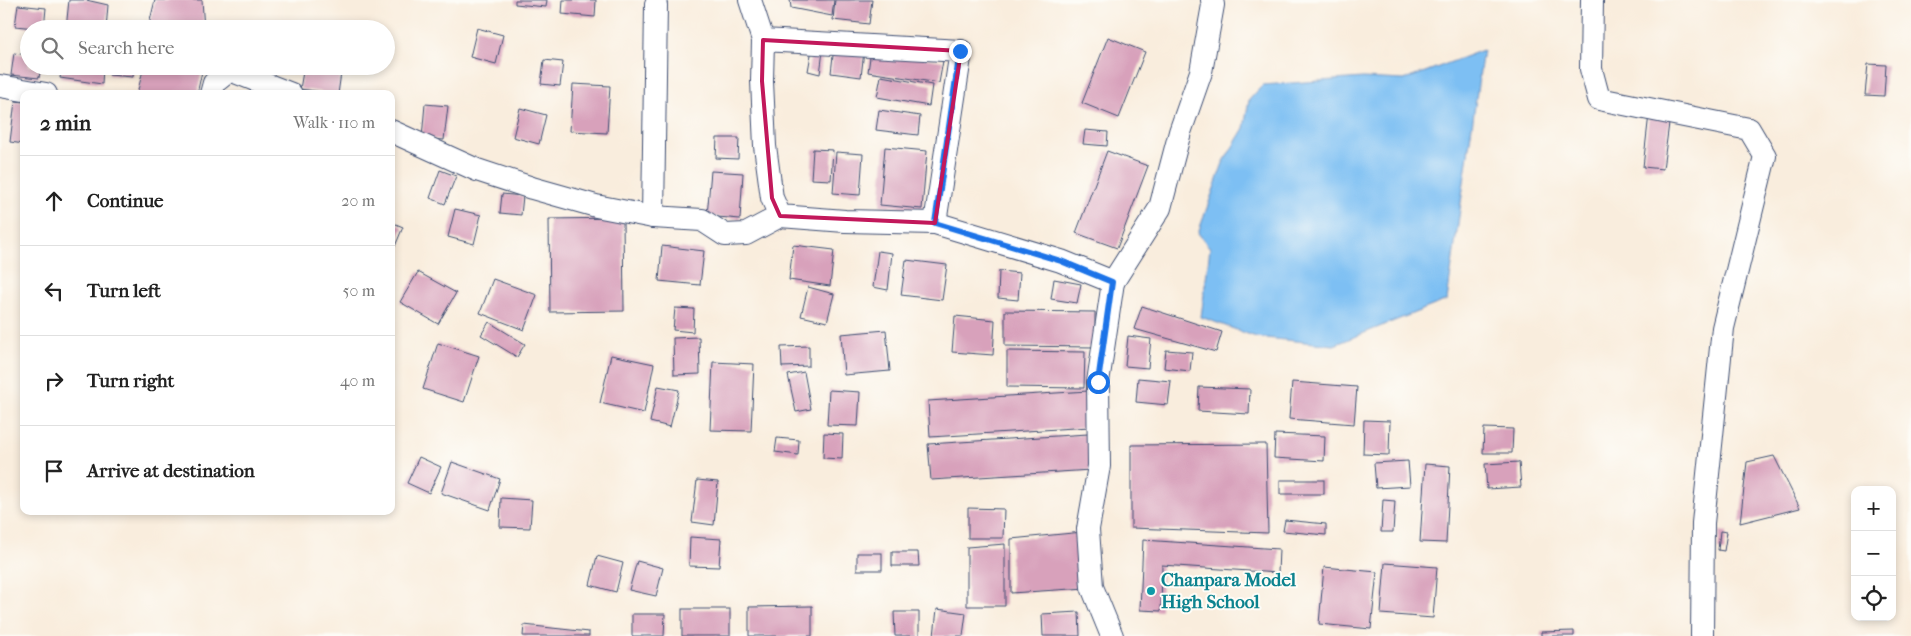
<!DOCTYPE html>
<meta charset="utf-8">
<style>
:root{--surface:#fff;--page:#f2f2f2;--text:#222;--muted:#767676;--line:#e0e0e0}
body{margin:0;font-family:"IM FELL French Canon",serif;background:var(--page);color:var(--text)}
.controls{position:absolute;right:15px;bottom:15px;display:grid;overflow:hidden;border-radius:10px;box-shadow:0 2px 8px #0003}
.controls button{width:45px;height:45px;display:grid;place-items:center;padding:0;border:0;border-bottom:1px solid var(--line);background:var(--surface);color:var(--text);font:25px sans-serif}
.stop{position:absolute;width:15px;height:15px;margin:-11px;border:4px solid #1a73e8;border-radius:50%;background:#fff}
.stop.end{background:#1a73e8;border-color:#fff;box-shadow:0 1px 5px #0008}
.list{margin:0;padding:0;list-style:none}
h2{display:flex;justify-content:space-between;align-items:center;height:65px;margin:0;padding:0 20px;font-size:21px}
h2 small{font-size:16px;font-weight:400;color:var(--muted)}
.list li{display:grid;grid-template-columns:32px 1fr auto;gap:15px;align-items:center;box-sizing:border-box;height:90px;padding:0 20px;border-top:1px solid var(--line)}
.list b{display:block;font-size:19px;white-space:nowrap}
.list em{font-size:16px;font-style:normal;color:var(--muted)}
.icon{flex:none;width:28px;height:28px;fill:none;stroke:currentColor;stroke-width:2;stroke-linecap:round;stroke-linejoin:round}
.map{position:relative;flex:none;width:1911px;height:636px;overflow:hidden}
.search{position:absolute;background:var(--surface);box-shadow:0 2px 8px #0003;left:20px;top:20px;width:375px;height:55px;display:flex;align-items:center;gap:12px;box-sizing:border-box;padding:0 18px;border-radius:28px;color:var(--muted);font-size:19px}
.panel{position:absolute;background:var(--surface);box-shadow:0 2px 8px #0003;left:20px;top:90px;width:375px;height:425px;border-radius:10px}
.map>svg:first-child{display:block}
.water{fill:#7dbff3;stroke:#4c77a8}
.building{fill:#d8a1bb}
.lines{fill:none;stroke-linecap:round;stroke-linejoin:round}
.minor-casing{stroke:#3c4c71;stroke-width:24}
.minor{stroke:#fff;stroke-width:22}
.route{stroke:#1a73e8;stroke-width:6}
.marked{fill:none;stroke:#c2185b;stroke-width:4;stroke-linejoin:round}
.culture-dot{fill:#0f9aa8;stroke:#fdfcf7;stroke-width:2}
.labels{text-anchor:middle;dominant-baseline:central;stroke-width:4;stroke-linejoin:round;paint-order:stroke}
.culture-label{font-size:19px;font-weight:bold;fill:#0d838f;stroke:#fdfcf7;text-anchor:start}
</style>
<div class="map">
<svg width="1911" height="636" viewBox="0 0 1911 636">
<rect width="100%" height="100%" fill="#fdfcf7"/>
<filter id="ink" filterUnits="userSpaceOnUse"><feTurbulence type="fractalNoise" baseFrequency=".02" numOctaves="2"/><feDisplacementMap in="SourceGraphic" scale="10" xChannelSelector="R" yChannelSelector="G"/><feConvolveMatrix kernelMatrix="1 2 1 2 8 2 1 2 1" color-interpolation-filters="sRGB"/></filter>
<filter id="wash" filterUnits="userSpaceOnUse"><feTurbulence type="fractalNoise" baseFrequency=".0096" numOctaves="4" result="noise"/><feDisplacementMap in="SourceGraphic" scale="20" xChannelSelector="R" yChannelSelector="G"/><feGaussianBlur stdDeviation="1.12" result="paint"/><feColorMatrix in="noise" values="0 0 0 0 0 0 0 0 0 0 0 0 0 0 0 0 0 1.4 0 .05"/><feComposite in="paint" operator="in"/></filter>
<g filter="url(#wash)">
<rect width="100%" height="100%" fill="#f9eddd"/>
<!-- water -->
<polygon class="water" points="1483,50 1447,300 1334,345 1256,337 1201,317 1210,248 1198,233 1223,163 1244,128 1249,100 1263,85 1363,78 1404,80"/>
<g id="blocks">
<!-- building -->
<g class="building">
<polygon points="69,0 86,0 108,5 106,29 66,29"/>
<polygon points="155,0 202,0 204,29 148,29"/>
<polygon points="515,0 547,0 546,7 515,4"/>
<polygon points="563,0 596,0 595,17 562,14"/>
<polygon points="790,0 834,0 832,16 791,8"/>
<polygon points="835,0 872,0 869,24 833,20"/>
<polygon points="18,5 46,8 44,29 15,26"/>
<polygon points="477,28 503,35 496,64 470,57"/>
<polygon points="1108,37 1145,52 1119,118 1082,103"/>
<polygon points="834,47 864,51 861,77 831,73"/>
<polygon points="812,49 823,51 820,74 808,71"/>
<polygon points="871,50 943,61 939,83 868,72"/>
<polygon points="14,53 29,55 29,66 41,66 39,78 11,75"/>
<polygon points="544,60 563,62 560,86 541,84"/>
<polygon points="1868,64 1886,65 1884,96 1865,95"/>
<polygon points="62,66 103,66 102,84 60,78"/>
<polygon points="110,66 134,66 133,77 109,75"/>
<polygon points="144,66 203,67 197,94 137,94"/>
<polygon points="304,66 342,66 338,94 300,89"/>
<polygon points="881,76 932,85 929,106 877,97"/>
<polygon points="573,84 610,86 607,133 570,131"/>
<polygon points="15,101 24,102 24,144 10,142"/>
<polygon points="425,104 448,106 444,140 422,138"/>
<polygon points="520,108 546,115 539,144 513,137"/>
<polygon points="879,110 920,116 918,135 876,130"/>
<polygon points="1649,114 1670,116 1663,169 1643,167"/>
<polygon points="1085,130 1108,132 1107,146 1083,144"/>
<polygon points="717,138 739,138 738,159 716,158"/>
<polygon points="885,147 927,151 922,209 880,205"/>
<polygon points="813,149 833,150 831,180 811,179"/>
<polygon points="1107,151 1148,166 1117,248 1076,233"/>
<polygon points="836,152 863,154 860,195 833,193"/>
<polygon points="440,170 456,176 445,204 430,198"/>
<polygon points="711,171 743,173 740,219 707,216"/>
<polygon points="502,194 523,196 521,215 500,213"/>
<polygon points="455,209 481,215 474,244 448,237"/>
<polygon points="623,218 624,311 550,312 549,219"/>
<polygon points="391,222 403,227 391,256"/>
<polygon points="793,245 834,250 830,286 789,280"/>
<polygon points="662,246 704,251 700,285 659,281"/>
<polygon points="878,251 892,253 888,290 873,287"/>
<polygon points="906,260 947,265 942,300 901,295"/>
<polygon points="999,271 1020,273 1018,300 998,298"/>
<polygon points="418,272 456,293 438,324 400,302"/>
<polygon points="493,279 537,295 524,330 480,313"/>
<polygon points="1054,279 1081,284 1077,303 1051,299"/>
<polygon points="808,287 834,294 827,322 801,316"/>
<polygon points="1142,306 1222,332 1216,352 1134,329"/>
<polygon points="675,308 694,309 693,332 673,330"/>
<polygon points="1005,311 1095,312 1095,347 1005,346"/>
<polygon points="955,316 995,320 993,355 952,352"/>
<polygon points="489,322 525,344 517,357 481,335"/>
<polygon points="886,330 890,371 844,375 841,334"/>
<polygon points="1128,336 1151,339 1148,368 1125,366"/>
<polygon points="699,337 700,374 674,375 673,338"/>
<polygon points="438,343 479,356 464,402 423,389"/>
<polygon points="809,346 809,366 782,367 781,347"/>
<polygon points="1166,350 1192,352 1190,371 1164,368"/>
<polygon points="1007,351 1085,352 1084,388 1007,387"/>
<polygon points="611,355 654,364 644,413 600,403"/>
<polygon points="713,362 754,364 751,431 710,430"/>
<polygon points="804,372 811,409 796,412 788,375"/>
<polygon points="1138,378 1171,381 1168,405 1136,402"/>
<polygon points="1292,382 1357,387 1354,424 1289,419"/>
<polygon points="658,386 679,390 670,427 650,422"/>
<polygon points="1199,387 1250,389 1249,414 1198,411"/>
<polygon points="829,390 860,392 858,426 827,425"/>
<polygon points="1088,391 1090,427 930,437 928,401"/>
<polygon points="1364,420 1390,421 1389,455 1363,454"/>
<polygon points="1484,428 1513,429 1512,453 1483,453"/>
<polygon points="824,433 843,434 842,459 823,458"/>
<polygon points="1088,434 1091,470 931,480 928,444"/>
<polygon points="1275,434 1325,436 1324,461 1274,458"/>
<polygon points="777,438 799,440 798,455 775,452"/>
<polygon points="1266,444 1268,533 1131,528 1131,445"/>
<polygon points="1774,456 1800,508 1740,523 1747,462"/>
<polygon points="419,457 441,467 429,493 407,483"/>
<polygon points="1408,461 1410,486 1376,488 1374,463"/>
<polygon points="452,462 500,479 490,510 441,493"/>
<polygon points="1519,462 1521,487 1487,489 1485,464"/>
<polygon points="1425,464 1450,466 1446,543 1420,542"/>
<polygon points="697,480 718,482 714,525 692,522"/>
<rect x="1280" y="480" width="44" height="14"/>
<polygon points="501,498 532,500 530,528 500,527"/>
<polygon points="1383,500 1395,501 1393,532 1381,532"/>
<polygon points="968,508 1004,509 1003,538 968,538"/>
<polygon points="1285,520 1326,524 1326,535 1283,531"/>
<polygon points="1720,531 1727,532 1724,551 1718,550"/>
<polygon points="1083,532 1086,588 1011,593 1011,539"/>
<polygon points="690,537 721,539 719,567 689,566"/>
<polygon points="1143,540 1279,549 1278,573 1162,565 1161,611 1140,610"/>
<polygon points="1005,544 1005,606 967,606 967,547"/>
<polygon points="892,552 918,552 919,566 892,566"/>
<rect x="857" y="553" width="25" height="17"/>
<polygon points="597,556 623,563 616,592 590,585"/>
<polygon points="637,561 663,568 656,596 629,590"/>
<polygon points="1385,563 1437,567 1433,618 1381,614"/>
<polygon points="1324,567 1377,572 1371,629 1319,624"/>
<polygon points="812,606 812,636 749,636 749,607"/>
<rect x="682" y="609" width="48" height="27"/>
<polygon points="937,609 966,613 963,636 934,636"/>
<polygon points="894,612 919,612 919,636 895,636"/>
<polygon points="1079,612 1080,636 1043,636 1042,614"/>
<polygon points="632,614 665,614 664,636 632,636"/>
<polygon points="524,625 589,632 589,636 523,636"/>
<polygon points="1574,631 1574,636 1541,636 1541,632"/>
</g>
</g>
</g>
<g filter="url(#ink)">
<use href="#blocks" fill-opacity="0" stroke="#3c4c71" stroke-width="1"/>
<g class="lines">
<!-- minor casing -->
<g class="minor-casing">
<g id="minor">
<polyline points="750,0 763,40 762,81 765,146 772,198 780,216 845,221 935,223 1061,261 1113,282 1098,382 1099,466 1088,529 1092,587 1112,636"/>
<polyline points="1592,0 1591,69 1599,99 1749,129 1765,156 1723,328 1703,523 1702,636"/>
<polyline points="763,40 961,51 935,223"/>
<polyline points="0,86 46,94"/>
<polyline points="211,94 214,83 230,70 291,94"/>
<polyline points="391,131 477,170 532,188 596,206 653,217 702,220 725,235 746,234 780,216"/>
<polyline points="653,217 656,5"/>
<polyline points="1113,282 1160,208 1180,132 1201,72 1213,5 1212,0"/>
</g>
</g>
<!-- minor -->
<use href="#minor" class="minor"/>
</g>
</g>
<g class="lines" filter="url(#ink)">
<!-- route -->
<polyline class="route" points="960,51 935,223 1061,261 1112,282 1098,382"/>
</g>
<!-- marked area -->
<path class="marked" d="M763,40L961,51L935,223L780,216L772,198L762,81Z"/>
<!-- markers -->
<circle class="culture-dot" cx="1151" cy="591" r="5"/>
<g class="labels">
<!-- culture labels -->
<g class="culture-label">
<text x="1161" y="580">Chanpara Model<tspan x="1161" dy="22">High School</tspan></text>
</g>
</g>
</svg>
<div class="controls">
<button>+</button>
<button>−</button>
<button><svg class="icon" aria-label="locate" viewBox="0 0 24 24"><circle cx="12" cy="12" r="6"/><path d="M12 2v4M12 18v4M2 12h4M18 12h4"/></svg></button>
</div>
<div class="stop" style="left:1098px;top:382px"></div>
<div class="stop end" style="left:960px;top:51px"></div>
<div class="search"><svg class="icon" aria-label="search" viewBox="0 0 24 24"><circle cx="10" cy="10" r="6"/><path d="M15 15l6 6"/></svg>Search here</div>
<section class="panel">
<h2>2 min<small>Walk · 110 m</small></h2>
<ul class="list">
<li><svg class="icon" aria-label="ahead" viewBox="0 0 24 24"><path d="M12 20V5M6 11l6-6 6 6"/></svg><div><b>Continue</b></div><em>20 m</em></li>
<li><svg class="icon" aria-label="left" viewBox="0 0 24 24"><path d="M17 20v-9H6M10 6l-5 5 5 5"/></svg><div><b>Turn left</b></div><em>50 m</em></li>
<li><svg class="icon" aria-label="right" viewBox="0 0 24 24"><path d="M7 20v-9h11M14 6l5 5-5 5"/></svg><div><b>Turn right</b></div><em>40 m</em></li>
<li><svg class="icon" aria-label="arrive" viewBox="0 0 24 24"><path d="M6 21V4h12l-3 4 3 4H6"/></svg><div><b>Arrive at destination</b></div></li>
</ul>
</section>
</div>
